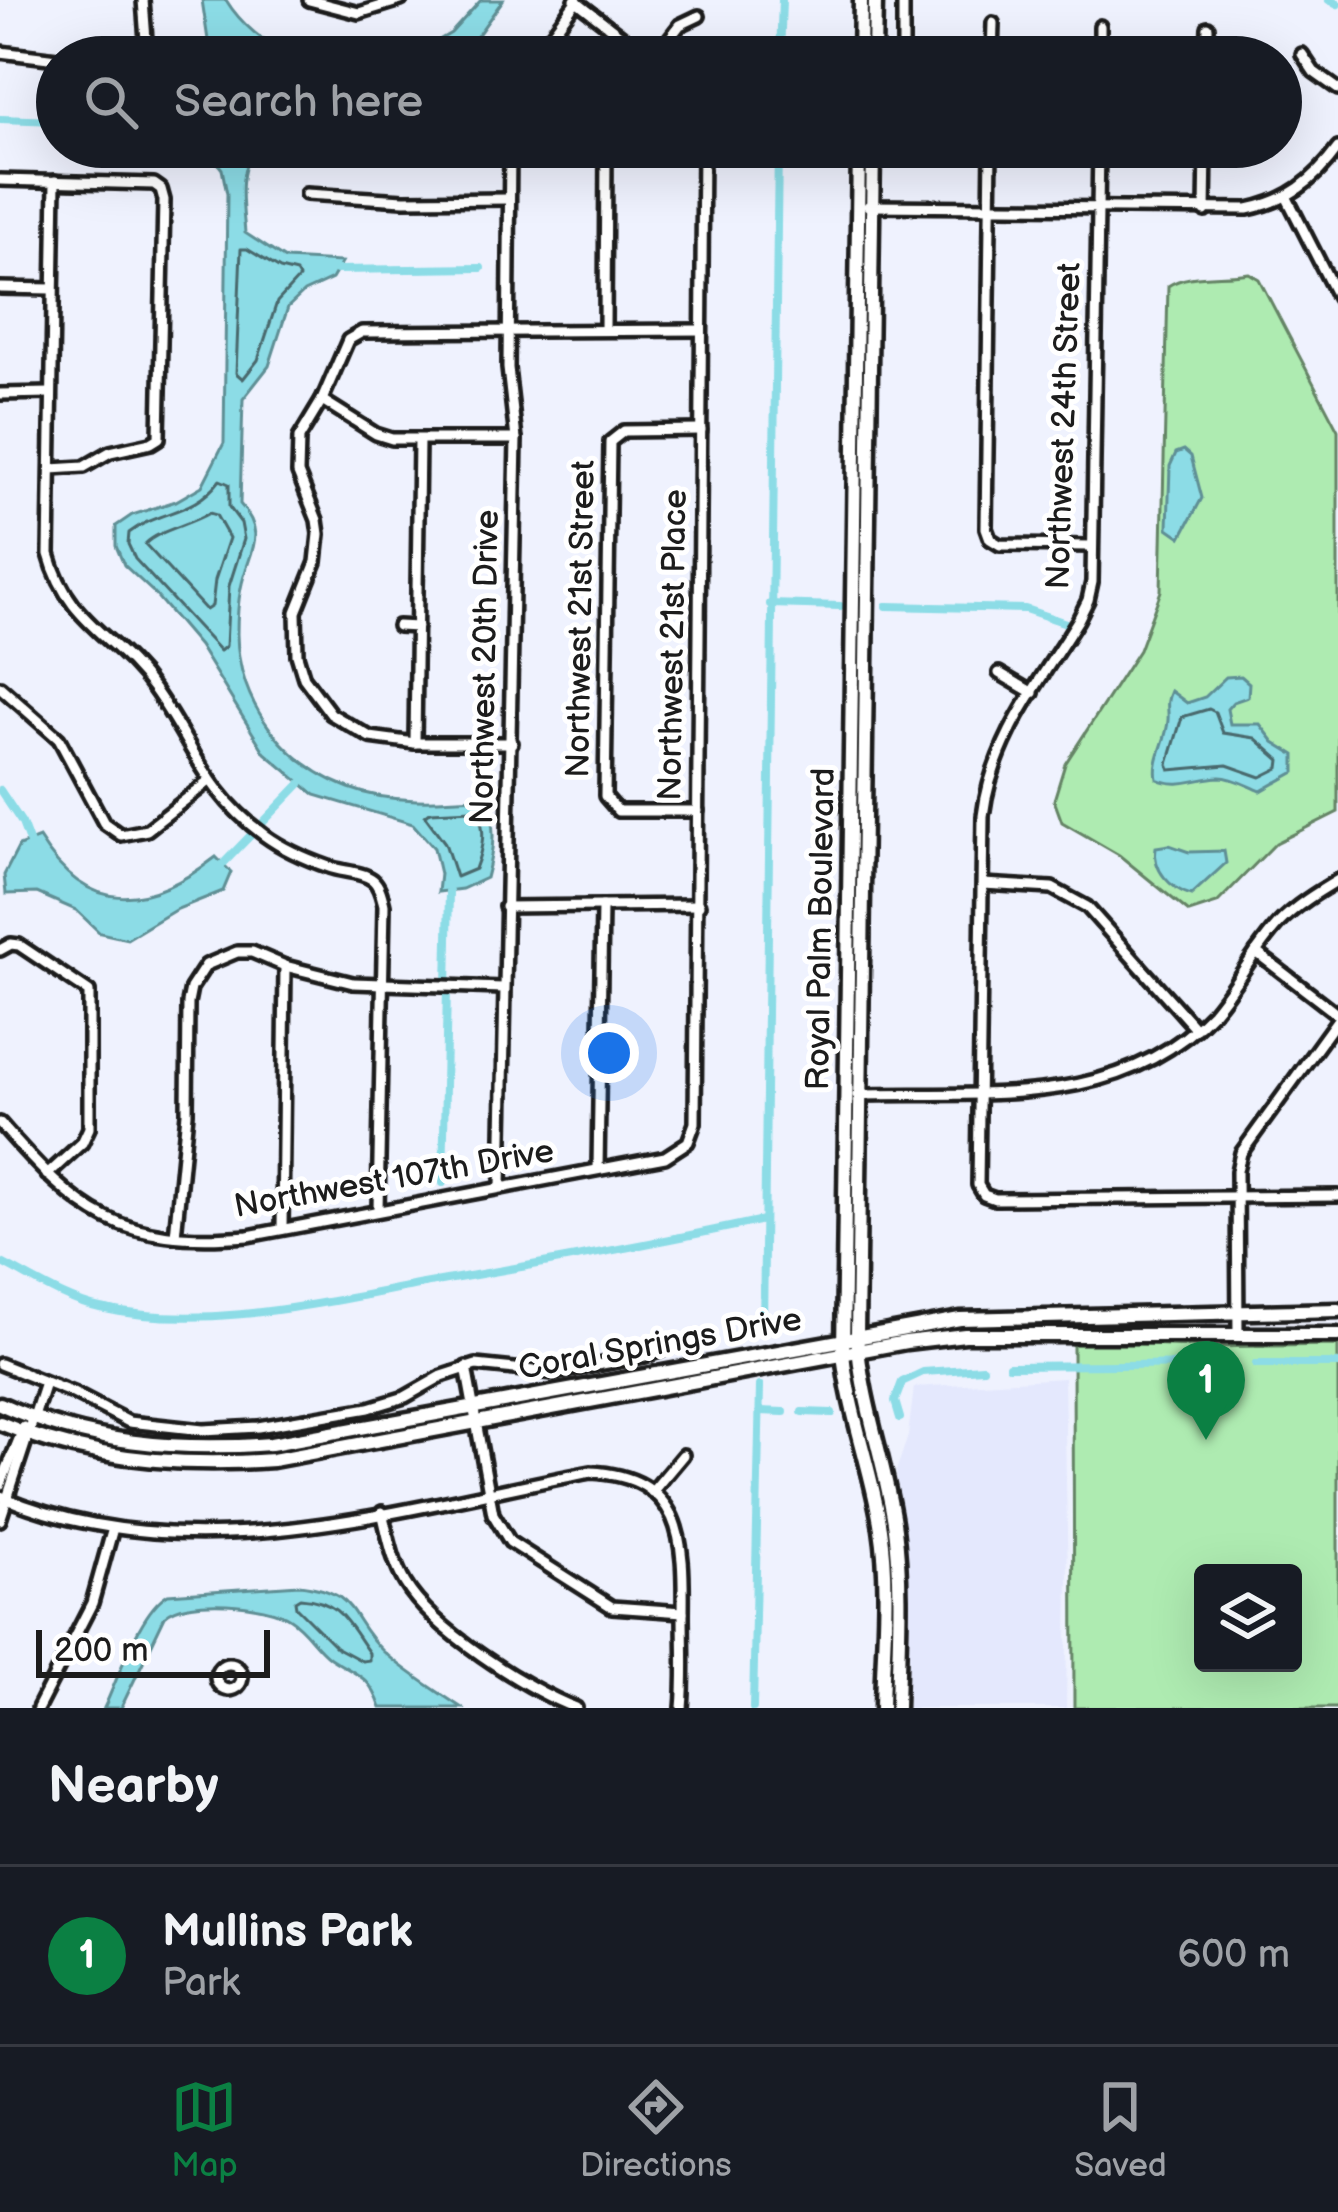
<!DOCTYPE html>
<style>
:root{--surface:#171b24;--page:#20242c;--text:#f1f3f6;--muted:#9ea1a6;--line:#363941;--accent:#0b8043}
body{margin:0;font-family:"Balsamiq Sans",sans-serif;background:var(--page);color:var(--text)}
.controls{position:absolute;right:36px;bottom:36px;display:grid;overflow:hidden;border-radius:12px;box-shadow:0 12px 48px #0002}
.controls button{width:108px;height:108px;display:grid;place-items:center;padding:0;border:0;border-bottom:3px solid var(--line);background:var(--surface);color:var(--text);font:60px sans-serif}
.scale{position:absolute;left:36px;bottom:30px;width:234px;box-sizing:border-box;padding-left:12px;border:6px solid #1c1c1c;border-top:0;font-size:33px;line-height:42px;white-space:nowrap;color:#1c1c1c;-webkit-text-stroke:9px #fff;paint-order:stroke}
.you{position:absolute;left:609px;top:1053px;width:42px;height:42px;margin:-30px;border:9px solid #fff;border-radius:50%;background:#1a73e8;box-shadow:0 0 0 18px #1a73e833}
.badge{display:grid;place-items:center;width:78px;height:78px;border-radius:50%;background:var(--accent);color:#fff;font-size:39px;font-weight:700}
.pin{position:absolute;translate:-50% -99px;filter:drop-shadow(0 3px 6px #0008)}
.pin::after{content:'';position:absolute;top:63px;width:42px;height:36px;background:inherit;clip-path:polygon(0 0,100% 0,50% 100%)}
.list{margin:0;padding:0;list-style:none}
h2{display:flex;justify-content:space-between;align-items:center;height:156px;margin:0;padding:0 48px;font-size:51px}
h2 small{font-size:39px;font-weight:400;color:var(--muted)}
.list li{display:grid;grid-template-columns:78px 1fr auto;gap:36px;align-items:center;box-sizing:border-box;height:180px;padding:0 48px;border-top:3px solid var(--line)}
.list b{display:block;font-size:45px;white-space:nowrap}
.list p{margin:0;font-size:39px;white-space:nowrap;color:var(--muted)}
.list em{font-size:39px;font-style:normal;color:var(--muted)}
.icon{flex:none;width:66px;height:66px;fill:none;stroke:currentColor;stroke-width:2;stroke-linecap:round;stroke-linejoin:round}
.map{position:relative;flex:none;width:1338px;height:1708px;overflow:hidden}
.search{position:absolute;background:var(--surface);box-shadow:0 12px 48px #0002;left:36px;right:36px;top:36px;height:132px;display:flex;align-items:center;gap:30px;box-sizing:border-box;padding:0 42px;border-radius:66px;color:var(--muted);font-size:45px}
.sheet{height:336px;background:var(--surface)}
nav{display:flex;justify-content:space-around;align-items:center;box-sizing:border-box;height:168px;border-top:3px solid var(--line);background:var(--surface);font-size:33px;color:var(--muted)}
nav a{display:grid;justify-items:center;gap:6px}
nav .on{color:var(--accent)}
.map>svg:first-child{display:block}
.built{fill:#e4e8fd}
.green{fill:#aeebb1;stroke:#658466;stroke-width:3;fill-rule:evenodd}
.water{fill:#8cdce6;stroke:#5f8f95;stroke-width:3}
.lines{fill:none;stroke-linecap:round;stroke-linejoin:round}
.shore{stroke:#49696d;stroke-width:3}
.canal{stroke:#8cdce6;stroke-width:8}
.minor-casing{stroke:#1c1c1c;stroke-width:18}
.major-casing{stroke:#1c1c1c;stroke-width:21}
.minor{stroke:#fff;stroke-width:9}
.major{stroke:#fff;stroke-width:12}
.labels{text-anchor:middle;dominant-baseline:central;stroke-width:10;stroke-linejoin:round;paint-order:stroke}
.street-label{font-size:33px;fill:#1c1c1c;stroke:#fff}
</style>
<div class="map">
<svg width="1338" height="1708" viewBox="0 0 1338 1708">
<rect width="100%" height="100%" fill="#eff2fe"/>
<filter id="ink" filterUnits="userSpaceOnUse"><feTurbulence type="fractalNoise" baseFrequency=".00833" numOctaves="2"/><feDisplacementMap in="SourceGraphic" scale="24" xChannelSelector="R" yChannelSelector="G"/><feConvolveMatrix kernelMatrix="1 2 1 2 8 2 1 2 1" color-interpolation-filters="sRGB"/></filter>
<g filter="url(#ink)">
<!-- built -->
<polygon class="built" points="1064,1378 1068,1580 1066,1708 907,1708 909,1622 896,1471 908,1436 914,1387"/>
<!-- green -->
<g class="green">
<path d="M1249,273L1259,279L1338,430V812L1276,843L1217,903L1189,912L1119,855L1062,822L1054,800L1065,764L1139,650L1161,591L1168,286C1188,272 1224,278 1249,273Z"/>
<path d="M1073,1340L1206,1347L1338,1345V1708H1074ZM1203,1573H1293V1663H1203Z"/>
</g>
<!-- water -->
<g class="water">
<path d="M202,0H226C242,26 264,42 291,57H201L208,40Z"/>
<polygon points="481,0 503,0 462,57 410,57 451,33"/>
<path d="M205,147H259C235,165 243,206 245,233L285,259L342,262L332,279L304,292L288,307L269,366L243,399L240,504C269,536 248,552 241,588C238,602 237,619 237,634C238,703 284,763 349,788C391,804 440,801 485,797C497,826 494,848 486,878L462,889L438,892L440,874L434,848L413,824L315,795L265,753L199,646L153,592L124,565L116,546V526L132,515L176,501L202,486L224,443L227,194L222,169Z"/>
<polygon points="1184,450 1191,456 1202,498 1181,537 1168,528 1170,466 1176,453"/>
<path d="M1241,676L1249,683L1248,697L1233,702L1227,709L1230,724H1260L1274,742L1295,755V772L1261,791C1248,786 1233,777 1220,777C1198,778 1178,789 1157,779C1153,758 1167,741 1168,720C1169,708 1165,704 1171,691L1187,703L1205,697L1226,677Z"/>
<path d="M39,838C89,918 150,908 216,857L231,872L223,891L175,910L127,939L100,933L76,910L37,893L6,894L4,875L19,846Z"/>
<path d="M1169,845L1189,852L1224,851L1226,863L1191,895C1171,889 1152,870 1156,847Z"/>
<path d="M299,1585C360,1592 347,1617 384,1652C407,1673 436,1690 462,1708H381C369,1674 357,1676 330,1658C315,1647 306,1629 290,1619C267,1603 185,1596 165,1616L121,1708H104C119,1677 139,1611 168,1594Z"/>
</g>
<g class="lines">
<!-- shore -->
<g class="shore">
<polygon points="241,249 247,249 280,269 296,273 299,278 277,302 258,360 243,379 236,373"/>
<path d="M220,480L229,484V507L241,523L244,539L229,586L226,646L220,651L135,559L128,544L129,533C159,509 193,516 220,480Z"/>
<path d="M209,513L216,515L229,538L215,580L212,606L206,610L145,544C159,530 189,525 209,513Z"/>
<polygon points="1209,709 1215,712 1223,733 1255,738 1280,760 1279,768 1261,777 1227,765 1170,770 1168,764 1182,717"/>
<path d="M473,810C489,823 482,851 475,869L456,877L445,843L425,816L430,812Z"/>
<path d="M300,1598C341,1601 347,1623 369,1653V1660L362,1661L336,1647L296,1607L295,1601Z"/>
</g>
<!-- canal -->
<g class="canal">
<polyline points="1329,0 1338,4"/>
<polyline points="780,57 782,0"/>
<polyline points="0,119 57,121"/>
<polyline points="337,270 481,268"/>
<polyline points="770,604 840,606"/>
<polyline points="886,606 1025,609 1066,623"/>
<polyline points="0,790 22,823 33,852"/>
<polyline points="219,868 300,784"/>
<polyline points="443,1183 449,891"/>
<path d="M0,1262C32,1278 65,1300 100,1308C207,1332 323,1302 429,1283C541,1264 652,1244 763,1220"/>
<polyline points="763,1328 778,147"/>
<polyline points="1256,1364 1338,1364"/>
<polyline points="1009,1366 1229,1364"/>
<polyline points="760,1411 784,1412"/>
<polyline points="802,1412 832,1413"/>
<polyline points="900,1418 895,1401 902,1382 923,1372 983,1368"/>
<polyline points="753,1708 760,1386"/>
</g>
<!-- minor casing -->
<g class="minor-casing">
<g id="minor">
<polyline points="309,0 359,13 401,0"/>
<polyline points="575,0 648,57"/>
<polyline points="903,0 903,57"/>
<polyline points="0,52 57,59"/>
<polyline points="1302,54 1314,72 1338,89"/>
<polyline points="134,57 146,40 143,0"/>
<polyline points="535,57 577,0"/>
<polyline points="655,57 680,25 699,16"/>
<polyline points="992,57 993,23"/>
<polyline points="1100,57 1100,26"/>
<polyline points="1207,57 1208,27"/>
<polyline points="991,147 986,528 990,539 1000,545 1092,546"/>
<path d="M1099,147L1092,582L1088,600L1078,620C1039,683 992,741 983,816L978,1185L984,1195L995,1199L1338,1196"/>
<polyline points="0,180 154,184 161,189 164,200 159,438 151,443 110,452 84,467 51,469"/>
<path d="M55,181L49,554C68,624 115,634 154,689C194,745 204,791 264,835C283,849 306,859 329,867C342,872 362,871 373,880C380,886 382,897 384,905L378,1210"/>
<polyline points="306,194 404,200 509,199"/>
<polyline points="1287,198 1338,298"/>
<path d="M868,206L1248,209C1288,201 1314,181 1338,148"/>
<polyline points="1205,211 1206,147"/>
<polyline points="0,288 52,289"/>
<polyline points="605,330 606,147"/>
<polyline points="0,394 50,393"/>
<polyline points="322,400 376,434 392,439 516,439"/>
<polyline points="398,626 417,627"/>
<polyline points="999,673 1033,693"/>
<polyline points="0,687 59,739 104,823 121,835 147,830 208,782"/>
<polyline points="415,743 419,440"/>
<polyline points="512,743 415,743 370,737 331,714 304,678 297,655 296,612 316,562 319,534 317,520 298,473 299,438 322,400 348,340 362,332 700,330"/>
<polyline points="698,811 618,811 605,796 610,442 624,431 701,430"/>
<polyline points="983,884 1052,888 1087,907 1196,1029"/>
<polyline points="505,907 699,905"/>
<polyline points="0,950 11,944 19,945 89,992 89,1128 82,1143 47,1175"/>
<polyline points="1256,952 1338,1015"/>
<path d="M857,1095C981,1091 1120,1112 1213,1012C1237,984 1254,950 1279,923C1295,906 1318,892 1338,880"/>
<path d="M0,1123C81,1216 120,1246 248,1236L665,1157L688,1142L695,1123L703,147"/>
<polyline points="598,1169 602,906"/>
<polyline points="501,1187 516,439 508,368 510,147"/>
<polyline points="282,1229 285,966"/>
<polyline points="175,1236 187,1113 188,1003 191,988 206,965 237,952 252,952 285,966 353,983 503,988"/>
<polyline points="1238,1336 1237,1171 1241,1153 1338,1019"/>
<polyline points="0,1364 73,1393 129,1422 203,1430 258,1427 369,1408 405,1397 442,1376 476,1365 554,1373 645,1356 660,1351 673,1341"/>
<polyline points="466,1367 493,1514 510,1542 612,1607 683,1612"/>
<polyline points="0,1486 24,1427"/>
<polyline points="652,1492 683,1455"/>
<path d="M0,1496C188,1577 401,1508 591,1472C684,1477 684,1541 683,1614C683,1645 685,1677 682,1708"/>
<path d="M382,1512C388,1536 392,1561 405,1583C432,1629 526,1689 576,1708"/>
<polyline points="0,1520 45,1383"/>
<circle cx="229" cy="1677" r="13"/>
<polyline points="38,1708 92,1603 113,1528"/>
</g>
</g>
<!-- major casing -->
<g class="major-casing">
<g id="major">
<polyline points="860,57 861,0"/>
<polyline points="874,57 875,0"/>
<path d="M859,147L843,1353C849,1414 872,1469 881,1529C890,1587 883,1649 882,1708"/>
<path d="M873,147L857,1335C861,1403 886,1463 895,1529C903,1588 898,1649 897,1708"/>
<path d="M0,1404C88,1444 176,1451 271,1444L960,1319L1338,1310"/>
<path d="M0,1423C87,1460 180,1467 273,1460L906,1342L965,1335H1338"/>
</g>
</g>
<!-- minor -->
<use href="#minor" class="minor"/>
<!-- major -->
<use href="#major" class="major"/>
</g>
</g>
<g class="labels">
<!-- street labels -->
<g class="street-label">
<text transform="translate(1064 426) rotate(-88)">Northwest 24th Street</text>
<text transform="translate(581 619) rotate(-89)">Northwest 21st Street</text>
<text transform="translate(673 645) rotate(-89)">Northwest 21st Place</text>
<text transform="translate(485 667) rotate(-89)">Northwest 20th Drive</text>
<text transform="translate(821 929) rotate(-89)">Royal Palm Boulevard</text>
<text transform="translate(394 1179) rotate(-10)">Northwest 107th Drive</text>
<text transform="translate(660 1344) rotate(-10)">Coral Springs Drive</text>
</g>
</g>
</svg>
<div class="controls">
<button><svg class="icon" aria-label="layers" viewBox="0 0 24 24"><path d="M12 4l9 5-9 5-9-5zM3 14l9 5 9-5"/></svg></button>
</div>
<div class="scale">200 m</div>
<div class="you"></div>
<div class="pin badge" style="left:1206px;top:1440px">1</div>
<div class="search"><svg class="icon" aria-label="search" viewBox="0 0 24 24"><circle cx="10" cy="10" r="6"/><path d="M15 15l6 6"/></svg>Search here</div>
</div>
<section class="sheet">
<h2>Nearby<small></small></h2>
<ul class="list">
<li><span class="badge">1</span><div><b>Mullins Park</b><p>Park</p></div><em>600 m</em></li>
</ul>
</section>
<nav>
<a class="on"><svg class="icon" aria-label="map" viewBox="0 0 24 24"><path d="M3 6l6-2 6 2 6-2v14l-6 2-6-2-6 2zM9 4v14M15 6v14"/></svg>Map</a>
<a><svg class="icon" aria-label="directions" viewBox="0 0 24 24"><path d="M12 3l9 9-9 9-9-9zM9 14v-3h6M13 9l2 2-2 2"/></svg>Directions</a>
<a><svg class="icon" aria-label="saved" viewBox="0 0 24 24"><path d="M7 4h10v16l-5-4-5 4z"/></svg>Saved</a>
</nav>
